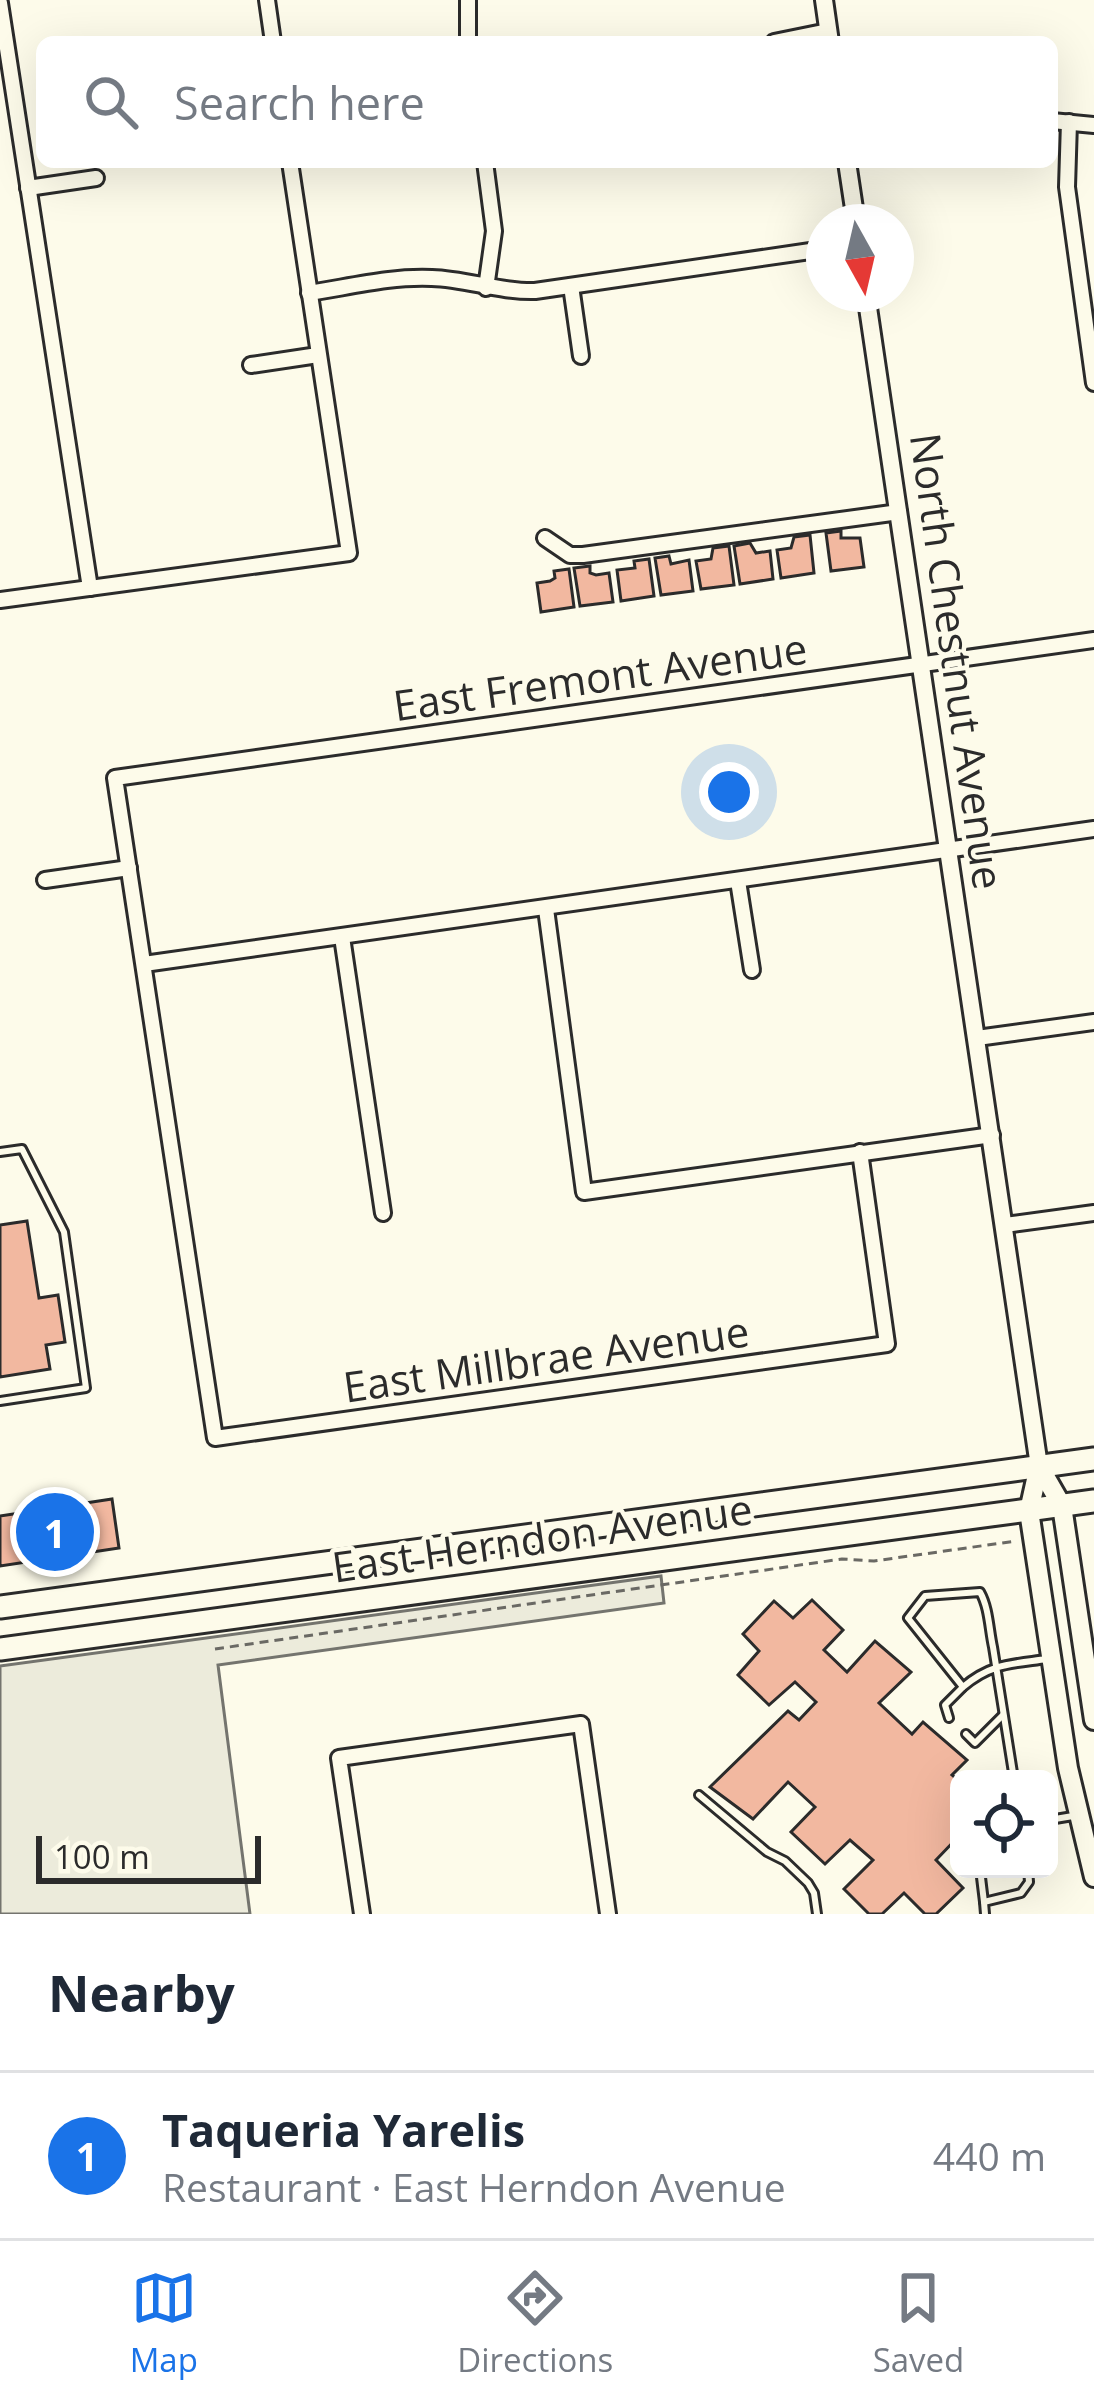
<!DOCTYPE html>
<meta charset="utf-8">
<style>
:root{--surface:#fff;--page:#f6f6f7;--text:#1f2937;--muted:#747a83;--line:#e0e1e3;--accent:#1a73e8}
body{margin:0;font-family:"Open Sans",sans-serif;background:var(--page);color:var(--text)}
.controls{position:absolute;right:36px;bottom:36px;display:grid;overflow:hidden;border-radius:18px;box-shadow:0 12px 48px #0002}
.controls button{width:108px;height:108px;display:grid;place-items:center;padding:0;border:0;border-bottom:3px solid var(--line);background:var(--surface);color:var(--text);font:60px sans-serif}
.compass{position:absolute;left:806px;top:204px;width:108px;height:108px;border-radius:50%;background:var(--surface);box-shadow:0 12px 48px #0002;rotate:172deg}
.scale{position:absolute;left:36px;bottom:30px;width:225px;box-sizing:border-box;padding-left:12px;border:6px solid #2b2b2b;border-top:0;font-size:33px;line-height:42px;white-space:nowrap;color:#2b2b2b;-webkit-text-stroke:9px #fdfbea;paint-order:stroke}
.you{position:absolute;left:729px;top:792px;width:42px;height:42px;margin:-30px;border:9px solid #fff;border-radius:50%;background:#1a73e8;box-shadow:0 0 0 18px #1a73e833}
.badge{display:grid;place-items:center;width:78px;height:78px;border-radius:50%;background:var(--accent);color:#fff;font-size:39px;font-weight:700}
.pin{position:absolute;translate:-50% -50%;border:6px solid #fff;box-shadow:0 3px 12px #0006}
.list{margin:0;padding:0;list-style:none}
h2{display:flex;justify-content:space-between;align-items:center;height:156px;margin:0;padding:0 48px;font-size:51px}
h2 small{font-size:39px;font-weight:400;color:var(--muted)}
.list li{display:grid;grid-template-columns:78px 1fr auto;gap:36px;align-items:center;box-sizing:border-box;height:168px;padding:0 48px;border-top:3px solid var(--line)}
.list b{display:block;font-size:45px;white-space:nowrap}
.list p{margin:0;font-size:39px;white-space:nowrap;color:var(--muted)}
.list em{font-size:39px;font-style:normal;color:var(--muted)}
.icon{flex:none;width:66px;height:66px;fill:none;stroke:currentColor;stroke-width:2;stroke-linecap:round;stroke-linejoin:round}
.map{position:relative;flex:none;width:1094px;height:1914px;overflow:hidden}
.search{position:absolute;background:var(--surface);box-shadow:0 12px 48px #0002;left:36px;right:36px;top:36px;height:132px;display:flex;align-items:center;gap:30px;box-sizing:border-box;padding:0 42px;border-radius:18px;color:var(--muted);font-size:45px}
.sheet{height:324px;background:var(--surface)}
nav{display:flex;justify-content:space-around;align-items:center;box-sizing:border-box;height:168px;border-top:3px solid var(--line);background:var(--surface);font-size:33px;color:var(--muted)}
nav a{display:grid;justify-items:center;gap:6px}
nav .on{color:var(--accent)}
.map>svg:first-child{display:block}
.green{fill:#ecebdb;stroke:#74746e;stroke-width:3}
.building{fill:#f2b8a0;stroke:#2b2b2b;stroke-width:3}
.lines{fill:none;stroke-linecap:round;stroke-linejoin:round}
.service-casing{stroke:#2b2b2b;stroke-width:12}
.minor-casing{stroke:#2b2b2b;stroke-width:20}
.tertiary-casing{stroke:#2b2b2b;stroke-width:22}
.secondary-casing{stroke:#2b2b2b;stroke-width:24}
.primary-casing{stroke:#2b2b2b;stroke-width:27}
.path{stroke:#6a6964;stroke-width:3;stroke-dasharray:9 6;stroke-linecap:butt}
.service{stroke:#fdfbea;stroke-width:6}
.minor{stroke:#fdfbea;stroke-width:14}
.tertiary{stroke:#fdfbea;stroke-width:16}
.secondary{stroke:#fdfbea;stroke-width:18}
.primary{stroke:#fdfbea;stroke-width:21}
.labels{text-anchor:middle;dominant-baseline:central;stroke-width:9;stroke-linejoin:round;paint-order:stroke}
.street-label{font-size:42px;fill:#2b2b2b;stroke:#fdfbea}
</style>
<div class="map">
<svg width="1094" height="1914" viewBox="0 0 1094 1914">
<rect width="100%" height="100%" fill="#fdfbea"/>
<!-- green -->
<polygon class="green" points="661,1576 664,1603 218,1665 250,1914 0,1914 0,1666"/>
<!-- building -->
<g class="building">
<polygon points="841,531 841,538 860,538 864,567 831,571 826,533"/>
<polygon points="810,535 814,573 781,578 777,550 791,548 794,537"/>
<polygon points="750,543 756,553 770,551 773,579 740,584 734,546"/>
<polygon points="729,546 734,585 701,589 696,561 711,559 713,548"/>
<polygon points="669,556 671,564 689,560 693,591 661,595 655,558"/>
<polygon points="649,559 654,596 621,601 617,570 635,568 634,561"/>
<polygon points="590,566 590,573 596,575 609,573 613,602 580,606 574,568"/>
<polygon points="569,569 574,607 541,612 537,583 550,581 555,578 554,571"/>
<polygon points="27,1221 39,1298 58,1295 65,1342 46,1345 50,1369 0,1377 0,1225"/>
<polygon points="112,1499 119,1548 0,1566 0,1516"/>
<polygon points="812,1600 843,1630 824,1650 847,1672 875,1641 911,1672 879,1703 912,1734 923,1722 967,1760 952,1775 959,1781 959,1836 936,1860 963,1888 936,1914 925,1914 904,1893 882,1914 869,1914 844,1889 873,1860 850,1840 825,1864 791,1832 815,1807 788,1782 753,1819 710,1787 788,1711 799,1720 816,1702 795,1682 769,1705 738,1675 759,1651 743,1634 774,1601 793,1618"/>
</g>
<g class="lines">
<!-- service casing -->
<g class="service-casing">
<g id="service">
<polyline points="0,1152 22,1149 64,1232 86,1388 0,1401"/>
<polyline points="949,1718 945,1705 962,1688"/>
<polyline points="966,1734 975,1743 1003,1715"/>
<path d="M1014,1779C1007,1735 1000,1691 993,1647C989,1629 989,1608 980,1592L925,1596L908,1618L963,1687C991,1663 1012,1664 1047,1659"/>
<polyline points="699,1795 767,1852 785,1861 808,1883 814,1893 817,1914"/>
<polyline points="1049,1820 1073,1816"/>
<polyline points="980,1869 984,1902"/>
<polyline points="985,1914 984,1902 1021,1893 1029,1882 1028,1869"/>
</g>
</g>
<!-- minor casing -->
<g class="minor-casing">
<g id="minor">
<polyline points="267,0 273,42"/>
<polyline points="0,3 90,588"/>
<polyline points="468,42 468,0"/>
<polyline points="774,42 828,31"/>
<polyline points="1052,121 1094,125"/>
<polyline points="1069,122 1067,187 1094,383"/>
<polyline points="485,162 494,231 486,288"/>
<polyline points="28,188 96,178"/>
<polyline points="571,286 581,356"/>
<path d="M309,293C349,287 391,276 432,278C467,279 499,292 535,291L824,249"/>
<polyline points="251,365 318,355"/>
<polyline points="545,538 570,555 583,555 899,512"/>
<polyline points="0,600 349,553 290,162"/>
<polyline points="45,880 129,868"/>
<polyline points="738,881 752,970"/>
<polyline points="546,909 584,1192 992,1135"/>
<polyline points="342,937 383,1213"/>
<polyline points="144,964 1094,829"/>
<polyline points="977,1038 1094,1022"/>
<polyline points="860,1152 887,1344 215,1438 115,778 1094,640"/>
<polyline points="1005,1225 1094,1213"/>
<polyline points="362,1914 339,1758 581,1724 608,1914"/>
</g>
</g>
<!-- tertiary casing -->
<g class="tertiary-casing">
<g id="tertiary">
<polyline points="824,0 830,42"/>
<polyline points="847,162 856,222"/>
<polyline points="866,294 1039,1466"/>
</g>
</g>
<!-- secondary casing -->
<g class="secondary-casing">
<g id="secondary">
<polyline points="1039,1466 1029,1511 1068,1768 1094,1877"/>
<polyline points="1039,1466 1062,1506 1094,1720"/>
</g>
</g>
<!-- primary casing -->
<g class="primary-casing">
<g id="primary">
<polyline points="0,1607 1094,1459"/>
<polyline points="0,1649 1094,1501"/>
</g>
</g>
<!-- path -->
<polyline class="path" points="215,1649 842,1559 874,1561 1016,1541"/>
<!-- service -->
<use href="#service" class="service"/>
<!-- minor -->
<use href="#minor" class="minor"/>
<!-- tertiary -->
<use href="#tertiary" class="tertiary"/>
<!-- secondary -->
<use href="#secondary" class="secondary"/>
<!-- primary -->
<use href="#primary" class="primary"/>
</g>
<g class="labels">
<!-- street labels -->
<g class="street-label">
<text transform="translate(958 661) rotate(82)">North Chestnut Avenue</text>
<text transform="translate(600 676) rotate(-8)">East Fremont Avenue</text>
<text transform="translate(546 1358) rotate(-8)">East Millbrae Avenue</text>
<text transform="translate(542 1537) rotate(-8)">East Herndon Avenue</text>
</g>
</g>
</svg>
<div class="controls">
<button><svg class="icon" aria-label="locate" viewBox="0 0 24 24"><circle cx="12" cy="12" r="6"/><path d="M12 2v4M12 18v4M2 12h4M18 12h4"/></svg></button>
</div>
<svg class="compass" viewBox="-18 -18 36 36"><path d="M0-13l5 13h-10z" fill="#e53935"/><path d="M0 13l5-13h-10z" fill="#747a83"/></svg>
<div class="scale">100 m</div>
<div class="you"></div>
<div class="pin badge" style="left:55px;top:1532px">1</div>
<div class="search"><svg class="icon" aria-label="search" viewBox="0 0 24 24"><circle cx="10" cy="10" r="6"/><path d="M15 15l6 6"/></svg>Search here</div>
</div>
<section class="sheet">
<h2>Nearby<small></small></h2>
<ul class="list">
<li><span class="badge">1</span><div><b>Taqueria Yarelis</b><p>Restaurant · East Herndon Avenue</p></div><em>440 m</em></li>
</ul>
</section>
<nav>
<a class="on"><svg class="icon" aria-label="map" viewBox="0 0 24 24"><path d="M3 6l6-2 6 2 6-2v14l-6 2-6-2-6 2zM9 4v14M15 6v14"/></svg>Map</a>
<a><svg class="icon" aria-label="directions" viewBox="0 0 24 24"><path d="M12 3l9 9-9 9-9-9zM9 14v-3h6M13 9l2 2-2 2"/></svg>Directions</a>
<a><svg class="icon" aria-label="saved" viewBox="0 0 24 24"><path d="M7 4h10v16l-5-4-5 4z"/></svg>Saved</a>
</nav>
